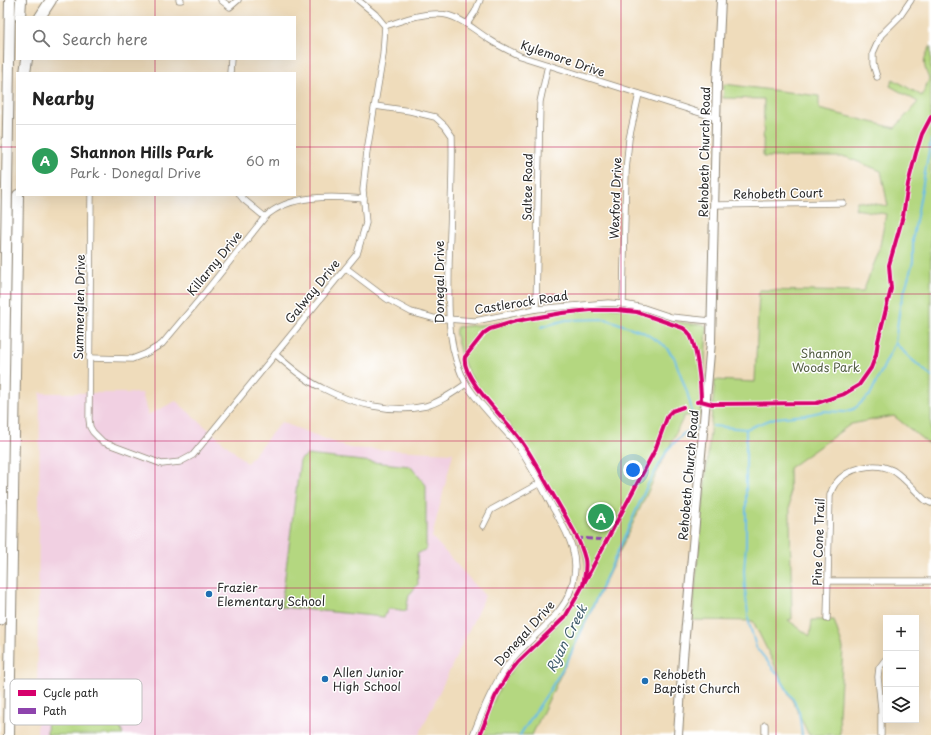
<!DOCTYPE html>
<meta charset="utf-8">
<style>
:root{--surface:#fff;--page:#f6f6f6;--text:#222;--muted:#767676;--line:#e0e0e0;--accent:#b45309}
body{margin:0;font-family:"Playpen Sans",sans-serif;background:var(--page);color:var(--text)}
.controls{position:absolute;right:12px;bottom:12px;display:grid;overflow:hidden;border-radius:0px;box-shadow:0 4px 16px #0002}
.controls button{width:36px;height:36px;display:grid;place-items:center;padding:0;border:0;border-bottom:1px solid var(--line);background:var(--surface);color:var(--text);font:20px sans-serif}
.you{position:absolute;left:633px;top:470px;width:14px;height:14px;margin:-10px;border:3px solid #fff;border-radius:50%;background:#1a73e8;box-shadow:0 0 0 6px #1a73e833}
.badge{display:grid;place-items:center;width:26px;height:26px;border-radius:50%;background:var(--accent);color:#fff;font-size:13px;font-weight:700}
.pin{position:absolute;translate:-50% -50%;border:2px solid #fff;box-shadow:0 1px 4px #0006}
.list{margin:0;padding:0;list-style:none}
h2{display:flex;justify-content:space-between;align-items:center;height:52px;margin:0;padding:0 16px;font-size:17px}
h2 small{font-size:13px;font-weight:400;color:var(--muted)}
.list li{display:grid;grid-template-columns:26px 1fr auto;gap:12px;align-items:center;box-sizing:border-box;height:72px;padding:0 16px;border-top:1px solid var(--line)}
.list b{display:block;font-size:15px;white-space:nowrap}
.list p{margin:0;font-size:13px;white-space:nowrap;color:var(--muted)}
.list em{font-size:13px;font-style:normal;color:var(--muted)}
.icon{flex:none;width:22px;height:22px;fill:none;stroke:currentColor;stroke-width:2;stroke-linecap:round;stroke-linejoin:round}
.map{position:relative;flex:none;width:931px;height:735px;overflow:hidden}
.search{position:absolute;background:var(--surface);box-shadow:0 4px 16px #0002;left:16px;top:16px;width:280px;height:44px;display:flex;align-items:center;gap:10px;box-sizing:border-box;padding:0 14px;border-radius:0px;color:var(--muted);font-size:15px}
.panel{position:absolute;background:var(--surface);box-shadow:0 4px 16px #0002;left:16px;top:72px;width:280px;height:124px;border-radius:0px}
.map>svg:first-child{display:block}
.built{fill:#f1d0e2}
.green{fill:#b4d780;stroke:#708156}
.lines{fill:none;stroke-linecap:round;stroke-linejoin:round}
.stream{stroke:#69bee6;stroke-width:2}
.street-casing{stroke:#8d8473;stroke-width:7}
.secondary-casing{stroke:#8d8473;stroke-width:10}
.highway-casing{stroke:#8d8473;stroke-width:12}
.street{stroke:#fff;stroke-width:5.5}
.secondary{stroke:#fff;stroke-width:8}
.highway{stroke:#fff;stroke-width:10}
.quiet{stroke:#8e44ad;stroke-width:3;stroke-dasharray:6 3;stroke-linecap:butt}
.cycleway-casing{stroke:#fff;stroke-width:6}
.cycleway{stroke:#d6006c;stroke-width:4}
.grid{fill:none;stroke:#c2185b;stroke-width:1;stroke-opacity:0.55}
.poi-dot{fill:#1f6fb2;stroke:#fff;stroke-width:1.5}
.labels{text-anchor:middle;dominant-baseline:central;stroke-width:3;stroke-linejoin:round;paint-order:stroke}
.street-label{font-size:12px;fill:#2b2b2b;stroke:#fff}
.park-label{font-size:12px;fill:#545f44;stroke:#fff}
.poi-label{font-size:12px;fill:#2b2b2b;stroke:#fff;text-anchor:start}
.water-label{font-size:13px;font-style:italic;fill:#415e6c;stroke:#fff}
.key{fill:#fff;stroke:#bfbfbf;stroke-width:1}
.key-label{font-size:11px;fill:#2b2b2b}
</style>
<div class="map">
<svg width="931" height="735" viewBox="0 0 931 735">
<rect width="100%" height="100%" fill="#fff"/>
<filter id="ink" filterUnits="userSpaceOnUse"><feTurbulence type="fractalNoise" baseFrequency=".025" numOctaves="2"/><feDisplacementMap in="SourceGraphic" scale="8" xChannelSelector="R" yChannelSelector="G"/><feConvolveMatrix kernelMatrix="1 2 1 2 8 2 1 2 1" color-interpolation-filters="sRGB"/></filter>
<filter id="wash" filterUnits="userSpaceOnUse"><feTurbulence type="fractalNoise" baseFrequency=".012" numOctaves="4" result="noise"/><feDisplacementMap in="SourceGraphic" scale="16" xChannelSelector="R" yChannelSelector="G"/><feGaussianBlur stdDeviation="0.9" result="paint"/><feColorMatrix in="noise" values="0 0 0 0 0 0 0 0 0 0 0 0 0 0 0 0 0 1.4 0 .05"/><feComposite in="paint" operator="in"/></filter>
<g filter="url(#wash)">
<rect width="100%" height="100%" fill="#efdcbb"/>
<!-- built -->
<polygon class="built" points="40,393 142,393 148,415 176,401 247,463 281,422 349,448 453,453 432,537 485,596 419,735 37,735"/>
<!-- green -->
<g class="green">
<path d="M931,46V446L894,416L851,424L789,468L792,619L788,620L810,636L812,620H834L843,648L839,714L840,735H809L753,621L692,620L715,380L755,382L759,290L863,292L879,251L886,214L855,209L857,201L888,206L881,171L846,157H763L764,99L723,98L724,84L819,96V109L895,128L918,102L890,86L893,79L922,96L929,79C923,64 922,60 931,46Z"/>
<path d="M610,307L630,309L671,321L691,324H703L707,327L704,381L700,415L684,416L532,735H480C488,715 495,693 508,675C531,643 592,607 585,561C582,540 567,520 556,502C545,482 535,463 524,444C501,408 468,390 458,344C457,338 454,333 457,327L490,324L563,311Z"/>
<polygon points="307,455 410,466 426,485 426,549 417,554 418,584 409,595 406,611 394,609 388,609 384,617 281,607 300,460"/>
<polygon points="49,685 73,686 101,702 117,717 123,735 47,735"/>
</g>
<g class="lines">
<!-- stream -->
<g class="stream">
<polyline points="541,327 566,320 606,319 643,332 664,345 674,357 687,392 691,407 693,429"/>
<polyline points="895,343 910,358 931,376"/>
<polyline points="713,426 746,429 775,418 806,415 824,411 844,412 854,409 870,395 895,343 900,306 913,262 913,237 931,140"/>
<polyline points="746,429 746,545 744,570 745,589 749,623 756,647 779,676 795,703 799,712 802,735"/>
<polyline points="520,735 549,691 569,658 609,571 648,484 659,465 668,449 683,434 697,427"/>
</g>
</g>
</g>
<g filter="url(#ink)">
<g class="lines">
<!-- street casing -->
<g class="street-casing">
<g id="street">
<polyline points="179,0 181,0"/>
<polyline points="221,0 230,7 238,0"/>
<polyline points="467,24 475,12 480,0"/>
<path d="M385,26C402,21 420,13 438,14C458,14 474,30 490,40C499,46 510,51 520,56L716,118"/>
<polyline points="230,73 231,59"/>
<polyline points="877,77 873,64 873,53 881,35 900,16 911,0"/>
<path d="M375,106L410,111L435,117L445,126L452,136C453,179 450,221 449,264C449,304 445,348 467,385C480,406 498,422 514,441C529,461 541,485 553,508C560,520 568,533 572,547C575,557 576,566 574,577C569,615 530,635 509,663C493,685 483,710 473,735"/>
<polyline points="91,195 89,419 90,427 93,432 103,442 162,464 180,462 193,455 357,254 366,223 363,190 367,151 383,55 385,26 375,14 358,0"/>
<polyline points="240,195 243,199 265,217"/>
<polyline points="714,205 843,203"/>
<polyline points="346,268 387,299 411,312 433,318 475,321 536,309 608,303 623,304 644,308 671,317 711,321"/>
<polyline points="623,304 626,171 629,139 639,94"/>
<polyline points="536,309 540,102 548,65"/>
<path d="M275,354C290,367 305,380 322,388C353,404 392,414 426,406C441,402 454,392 466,384"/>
<path d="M89,358L132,359L145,354L162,344L199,300L265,217C289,194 333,196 364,199"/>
<polyline points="483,526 491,510 540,483"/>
<polyline points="828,581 931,581"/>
<path d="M827,619L830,495C831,492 833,487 835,484C847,468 874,461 892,470C902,475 916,492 925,500L931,503"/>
<polyline points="765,725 765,735"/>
<polyline points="881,735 881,709 878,677 879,668 885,660"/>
</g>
</g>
<!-- secondary casing -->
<g class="secondary-casing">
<polyline id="secondary" points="678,735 683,658 711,342 717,82 721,0"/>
</g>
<!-- highway casing -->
<g class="highway-casing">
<g id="highway">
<polyline points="20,17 21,0"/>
<polyline points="40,17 51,0"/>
<polyline points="25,73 27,59"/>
<polyline points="0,620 10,0"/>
<polyline points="9,735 18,195"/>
</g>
</g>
<!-- street -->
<use href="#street" class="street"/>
<!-- secondary -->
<use href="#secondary" class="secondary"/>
<!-- highway -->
<use href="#highway" class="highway"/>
<!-- quiet -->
<polyline class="quiet" points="577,538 607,540"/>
<!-- cycleway casing -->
<g class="cycleway-casing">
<g id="cycleway">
<polyline points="697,402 701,401 712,404 817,403 844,394 859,385 871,368 876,355 878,341 891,289 889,265 903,216 908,184 916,153 922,134 931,117"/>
<path d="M583,586C584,577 587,568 585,559C579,535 563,513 551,491C540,472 530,451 516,434C505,419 460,376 465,357L484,333L490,329L516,321L562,313L591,310H617L637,312L683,328C686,330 689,332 690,335C697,347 701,386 701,401"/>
<polyline points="480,735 495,697 507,676 518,662 565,617 576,598 655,450 668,415 672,411 683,407"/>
</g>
</g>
<!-- cycleway -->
<use href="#cycleway" class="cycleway"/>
</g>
</g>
<!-- grid -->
<path class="grid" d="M155,0V17M310,0V735M466,0V735M621,0V735M776,0V735M155,59V73M0,147H17M295,147H931M155,195V735M0,294H931M0,441H931M0,588H931"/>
<!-- markers -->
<g class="poi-dot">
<circle cx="209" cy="594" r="4"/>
<circle cx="325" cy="679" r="4"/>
<circle cx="645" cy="681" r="4"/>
</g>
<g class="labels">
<!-- street labels -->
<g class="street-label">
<text transform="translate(563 58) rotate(19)">Kylemore Drive</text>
<text transform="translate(704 152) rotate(-89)">Rehobeth Church Road</text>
<text transform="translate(527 187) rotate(-89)">Saltee Road</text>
<text transform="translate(778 193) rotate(-1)">Rehobeth Court</text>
<text transform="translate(615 198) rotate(-88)">Wexford Drive</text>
<text transform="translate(214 263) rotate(-51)">Killarny Drive</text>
<text transform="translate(439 282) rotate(-90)">Donegal Drive</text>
<text transform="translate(312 291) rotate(-51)">Galway Drive</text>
<text transform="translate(521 302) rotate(-9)">Castlerock Road</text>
<text transform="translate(79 307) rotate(-89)">Summerglen Drive</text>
<text transform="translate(688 475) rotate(-85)">Rehobeth Church Road</text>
<text transform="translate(818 542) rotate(-88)">Pine Cone Trail</text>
<text transform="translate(524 633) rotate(-48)">Donegal Drive</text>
</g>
<!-- park labels -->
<g class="park-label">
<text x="826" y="353">Shannon<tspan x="826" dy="14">Woods Park</tspan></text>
</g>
<!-- poi labels -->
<g class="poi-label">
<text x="217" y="587">Frazier<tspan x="217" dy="14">Elementary School</tspan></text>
<text x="333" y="672">Allen Junior<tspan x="333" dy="14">High School</tspan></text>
<text x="653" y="674">Rehobeth<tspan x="653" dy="14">Baptist Church</tspan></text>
</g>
<!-- water labels -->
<g class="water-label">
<text transform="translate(566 638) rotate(-63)">Ryan Creek</text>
</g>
</g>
<!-- legend -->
<rect x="10" y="679" width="132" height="46" rx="6" class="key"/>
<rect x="18" y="690" width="18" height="6" fill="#d6006c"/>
<rect x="18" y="708" width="18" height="6" fill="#8e44ad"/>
<g class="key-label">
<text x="43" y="697">Cycle path</text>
<text x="43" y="715">Path</text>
</g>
</svg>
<div class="controls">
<button>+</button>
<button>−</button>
<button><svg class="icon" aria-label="layers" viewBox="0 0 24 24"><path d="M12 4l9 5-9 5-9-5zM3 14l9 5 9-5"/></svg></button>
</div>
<div class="you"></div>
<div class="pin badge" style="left:601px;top:517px;background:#2e9e5b">A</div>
<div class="search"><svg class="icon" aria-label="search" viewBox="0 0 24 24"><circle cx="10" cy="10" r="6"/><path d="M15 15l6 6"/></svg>Search here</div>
<section class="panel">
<h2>Nearby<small></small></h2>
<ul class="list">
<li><span class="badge" style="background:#2e9e5b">A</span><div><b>Shannon Hills Park</b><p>Park · Donegal Drive</p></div><em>60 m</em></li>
</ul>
</section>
</div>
